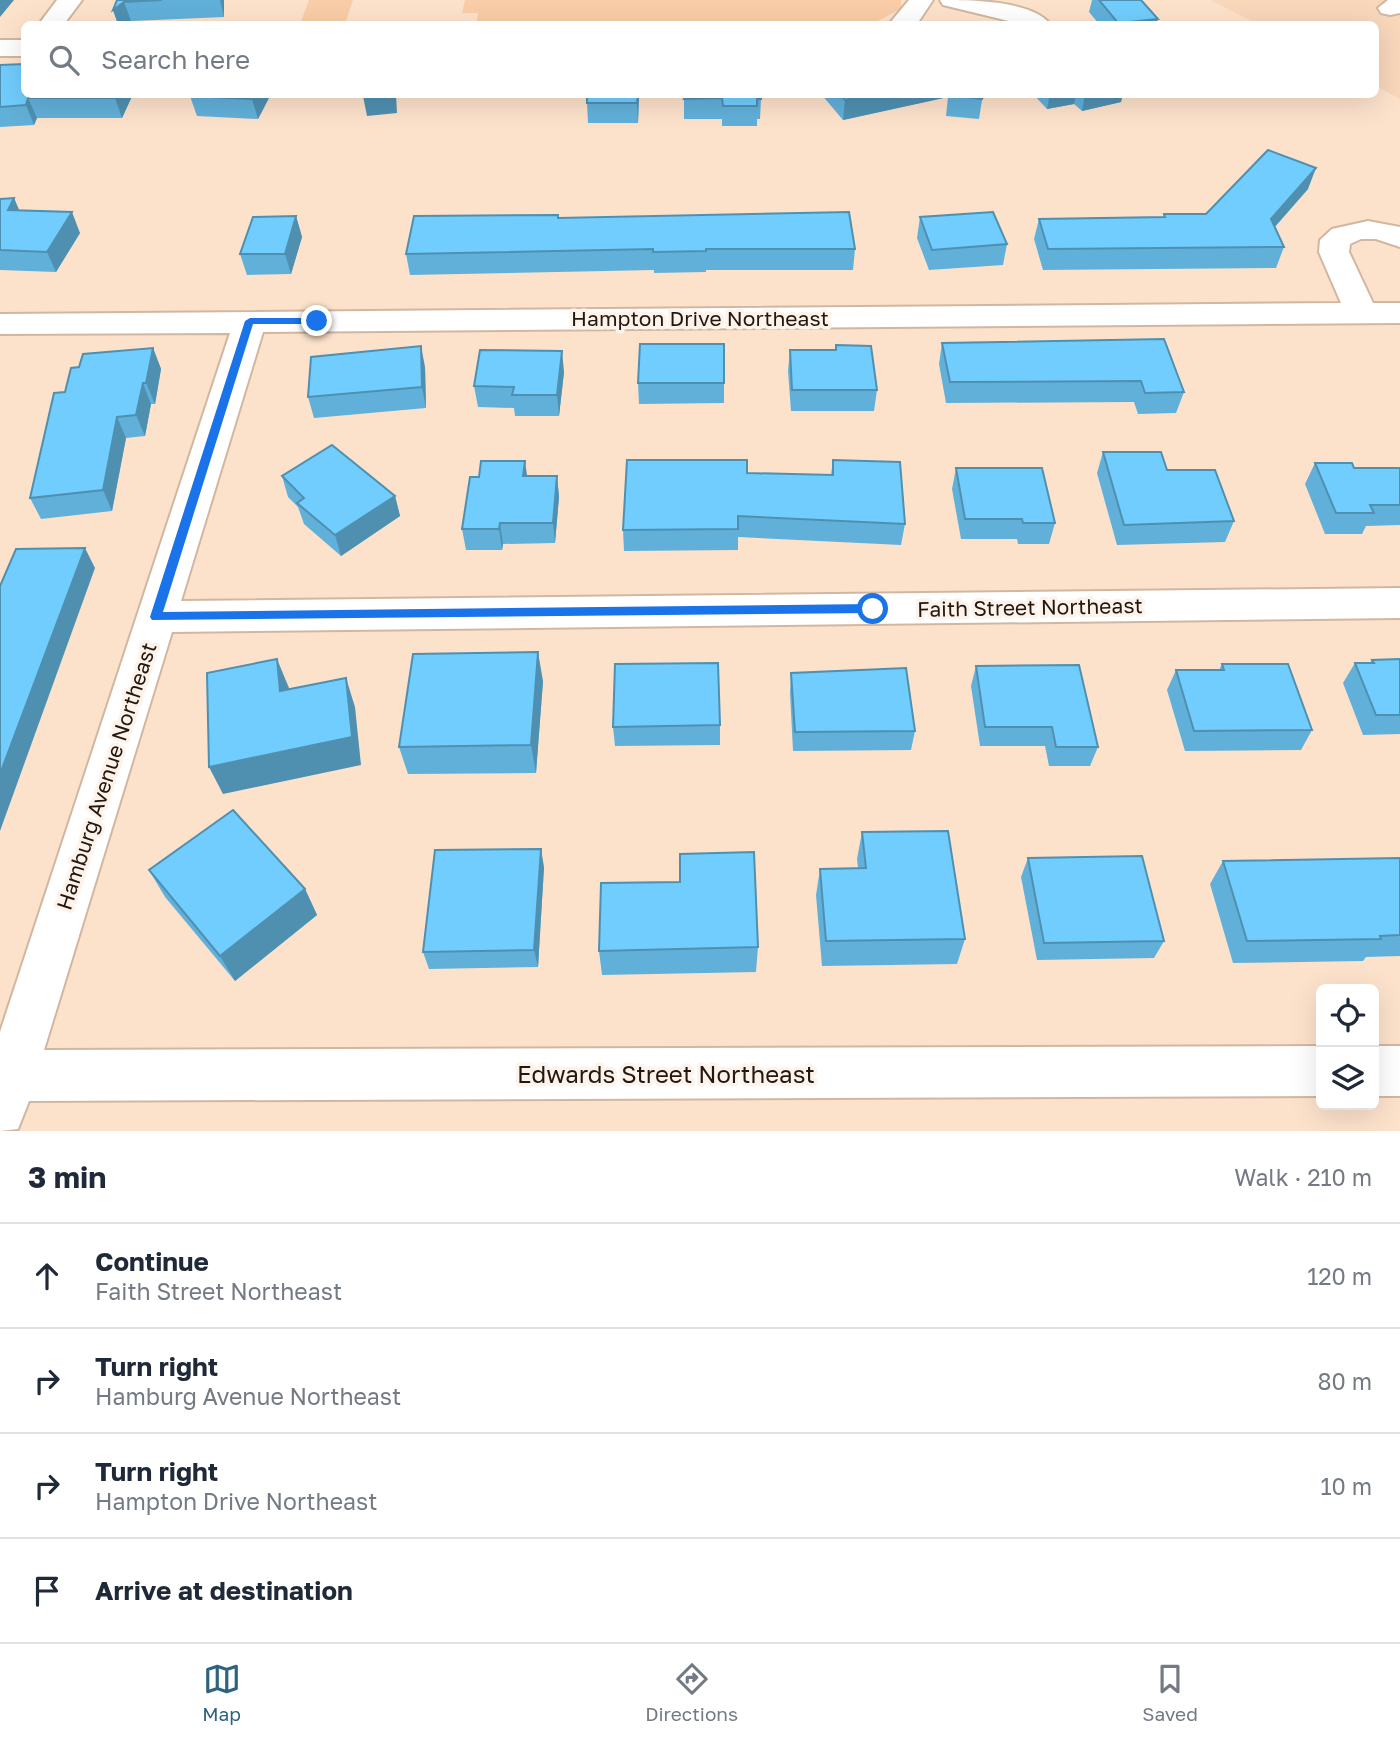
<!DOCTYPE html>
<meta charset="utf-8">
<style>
:root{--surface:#fff;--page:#f2f2f3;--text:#1f2937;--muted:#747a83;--line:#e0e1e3;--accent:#2d637e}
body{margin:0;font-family:"Golos Text",sans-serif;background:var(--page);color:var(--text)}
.controls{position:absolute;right:21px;bottom:21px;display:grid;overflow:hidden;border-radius:10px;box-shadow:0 7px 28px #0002}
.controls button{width:63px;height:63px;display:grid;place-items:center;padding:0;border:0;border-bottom:2px solid var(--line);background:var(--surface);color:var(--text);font:35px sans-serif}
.stop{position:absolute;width:21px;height:21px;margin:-16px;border:5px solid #1a73e8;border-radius:50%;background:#fff}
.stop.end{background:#1a73e8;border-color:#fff;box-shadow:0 2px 7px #0008}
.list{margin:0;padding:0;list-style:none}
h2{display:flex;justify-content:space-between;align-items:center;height:91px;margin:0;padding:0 28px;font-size:30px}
h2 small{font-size:23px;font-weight:400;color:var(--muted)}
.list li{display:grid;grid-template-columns:46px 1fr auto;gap:21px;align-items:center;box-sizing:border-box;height:105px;padding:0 28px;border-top:2px solid var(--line)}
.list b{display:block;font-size:26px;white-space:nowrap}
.list p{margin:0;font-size:23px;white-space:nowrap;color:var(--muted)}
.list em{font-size:23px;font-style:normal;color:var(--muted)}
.icon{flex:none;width:38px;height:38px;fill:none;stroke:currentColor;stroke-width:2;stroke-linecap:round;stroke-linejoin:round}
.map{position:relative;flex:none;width:1400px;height:1131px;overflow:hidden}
.search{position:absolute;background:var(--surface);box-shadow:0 7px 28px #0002;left:21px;right:21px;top:21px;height:77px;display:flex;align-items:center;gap:18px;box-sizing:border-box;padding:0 24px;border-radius:10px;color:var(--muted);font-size:26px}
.sheet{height:511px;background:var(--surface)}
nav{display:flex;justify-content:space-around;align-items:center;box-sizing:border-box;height:98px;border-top:2px solid var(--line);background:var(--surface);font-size:19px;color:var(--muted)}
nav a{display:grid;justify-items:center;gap:4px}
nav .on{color:var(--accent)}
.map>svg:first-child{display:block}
.built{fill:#f8d7bb}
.green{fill:#f9cda7}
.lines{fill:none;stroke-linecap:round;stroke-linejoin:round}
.minor-casing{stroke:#d1b7a1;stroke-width:4}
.minor{fill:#fff;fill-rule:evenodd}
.wall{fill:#61b0da}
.shaded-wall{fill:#4f90b1}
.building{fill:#71cdfd;stroke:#4f90b1;stroke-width:2}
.route{fill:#1a73e8}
.labels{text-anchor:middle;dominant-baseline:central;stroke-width:7;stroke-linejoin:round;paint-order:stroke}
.street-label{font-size:21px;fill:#221810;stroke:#fef3ea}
.near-street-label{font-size:24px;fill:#221810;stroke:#fef3ea}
</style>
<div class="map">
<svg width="1400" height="1131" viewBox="0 0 1400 1131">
<rect width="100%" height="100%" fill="#fde2cb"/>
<!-- built -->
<polygon class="built" points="1210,0 1400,0 1400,99 1376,86 1376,24 1257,24"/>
<!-- green -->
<g class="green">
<polygon points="309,0 353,0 345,24 300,24"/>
<polygon points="465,0 901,0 901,9 872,24 775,24 774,21 739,22 737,24 522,24 522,22 477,22 478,13 462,13"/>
</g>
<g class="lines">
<!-- minor casing -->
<g class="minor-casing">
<g id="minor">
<polygon points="57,0 82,0 64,24 39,24"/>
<polygon points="909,0 933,0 917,24 889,24"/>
<path d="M940,0C969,0 1031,0 1050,24H1021L943,5Z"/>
<polygon points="1388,0 1400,0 1400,13 1390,15 1381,13 1378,8"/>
<rect x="0" y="40" width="24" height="16"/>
<polygon points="1368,221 1400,227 1400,247 1376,239 1361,239 1350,244 1349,252 1373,303 1400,303 1400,323 263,332 181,601 1400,588 1400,618 172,632 44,1050 1321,1046 1321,1096 29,1101 18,1129 0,1131 0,1032 230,333 0,334 0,314 1341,303 1319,252 1320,240 1332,229"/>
<rect x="1374" y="1046" width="26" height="50"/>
</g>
</g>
<!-- minor -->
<use href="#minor" class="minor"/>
</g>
<!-- wall -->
<g class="wall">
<polygon points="117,0 224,0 224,17 131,21 126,24 118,24 113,10"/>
<polygon points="1092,0 1141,0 1158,19 1156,24 1099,24 1089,12"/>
<polygon points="0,65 24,94 133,94 122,118 37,118 34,125 0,127"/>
<polygon points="271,94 258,119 197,116 190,96"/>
<polygon points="639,94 638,123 588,123 587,103"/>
<polygon points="687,94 761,99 760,119 757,119 757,126 722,126 722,119 684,119 684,99"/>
<polygon points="821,94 983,94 979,119 946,116 948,97 843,120"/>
<polygon points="1033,94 1123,94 1121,102 1082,111 1074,104 1047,109"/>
<polygon points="1308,189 1275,227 1284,247 1276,268 1043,270 1034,239 1039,219 1163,217 1164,214 1206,214"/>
<polygon points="14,198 19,211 80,233 56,272 0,270 0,199"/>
<polygon points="296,216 302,237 291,274 247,275 240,254"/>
<polygon points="920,217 1007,244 1003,265 929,270 917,238"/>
<polygon points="558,218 855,249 853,270 706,270 706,272 654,273 654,270 410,275 406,254"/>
<polygon points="1164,339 1184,392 1176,413 1138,414 1134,402 946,403 939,364 942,343"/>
<polygon points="836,345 877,390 874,411 791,411 788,371 790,350 835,350"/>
<polygon points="153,348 161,369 155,404 151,404 145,436 126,438 112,511 41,519 30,498 65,392 79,367"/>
<polygon points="425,367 426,408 314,418 308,397"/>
<polygon points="564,372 559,416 515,416 514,408 478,407 474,386"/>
<polygon points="638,383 724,383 724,403 639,404"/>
<polygon points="1103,452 1167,470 1234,521 1225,542 1117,545 1097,473"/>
<polygon points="833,460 905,524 901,545 738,537 738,550 624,551 623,530 747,473 831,475"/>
<polygon points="1315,463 1354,468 1400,468 1400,525 1366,526 1362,534 1325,534 1305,484"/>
<polygon points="956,468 1055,523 1049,544 1018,544 1017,539 961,539 952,489"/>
<polygon points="282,476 395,496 400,516 341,556 304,524 298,507 288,497"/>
<polygon points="527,476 557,476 559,497 555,543 503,544 502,550 466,550 462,529"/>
<polygon points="1400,659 1400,734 1363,735 1343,683 1355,663 1370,663 1372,660"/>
<polygon points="1222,664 1312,730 1301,750 1185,751 1167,690 1176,670 1219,670"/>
<polygon points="976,666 1098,747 1090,766 1049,766 1045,746 980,746 971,686"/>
<polygon points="791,673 915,731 911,750 793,751 790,693"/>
<polygon points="543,681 536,773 408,774 399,747"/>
<polygon points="720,725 720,745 615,746 613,727"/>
<polygon points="862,832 965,939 957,964 822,966 816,895 820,869 858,868 857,859"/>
<polygon points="1028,858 1164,941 1154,958 1037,960 1021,877"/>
<polygon points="1400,858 1400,956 1366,957 1363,961 1233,963 1210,884 1223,861"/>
<polygon points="544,867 538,967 429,969 423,952"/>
<polygon points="149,870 305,889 317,915 235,981 165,897"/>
<polygon points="758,947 756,972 602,975 599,951"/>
</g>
<!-- shaded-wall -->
<g class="shaded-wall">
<polygon points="0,0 14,0 0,17"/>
<polygon points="220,0 224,0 224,17"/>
<polygon points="124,2 131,21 126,24 118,24 113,10"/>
<polygon points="1158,19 1156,24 1118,24 1118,23"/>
<polygon points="116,94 133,94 122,118 115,98"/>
<polygon points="255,94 271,94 258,119 252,99"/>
<polygon points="377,94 396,94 397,113 367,116 363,96"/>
<polygon points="638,94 639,94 638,123 637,103"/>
<polygon points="869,94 948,94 948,97 843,120 845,100"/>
<polygon points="1050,94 1076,94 1074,104 1047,109"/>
<polygon points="1085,94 1123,94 1121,102 1082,111"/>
<polygon points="28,98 37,118 34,125 26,105"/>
<polygon points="1316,168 1308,189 1263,240 1271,219"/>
<polygon points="14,198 23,219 8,210"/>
<polygon points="72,212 80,233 56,272 47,252"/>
<polygon points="296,216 302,237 291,274 285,254"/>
<polygon points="421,346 425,367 426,408 422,387"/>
<polygon points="153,348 161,369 155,404 146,383"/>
<polygon points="562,351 564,372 559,416 557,395"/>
<polygon points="143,383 151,404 145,436 136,415"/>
<polygon points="117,417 126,438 112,511 103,490"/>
<polygon points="525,461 528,482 523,476"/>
<polygon points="557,476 559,497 555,543 553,523"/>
<polygon points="395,496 400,516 341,556 335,535"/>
<polygon points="500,523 503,544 502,550 499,529"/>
<polygon points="85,548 95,568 0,831 0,774"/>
<polygon points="538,652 543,681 536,773 531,745"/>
<polygon points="277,659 289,688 291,720 280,691"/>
<polygon points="346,678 355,707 361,765 223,794 209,767"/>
<polygon points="541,849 544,867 538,967 534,950"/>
<polygon points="305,889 317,915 235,981 220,956"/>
</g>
<!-- building -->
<g class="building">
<polygon points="117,0 162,0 124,2 113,10"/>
<polygon points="1099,0 1141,0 1158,19 1118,23"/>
<polygon points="24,64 24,94 116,94 115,98 28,98 26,105 0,107 0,65"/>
<polygon points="191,94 255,94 252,99 190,96"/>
<polygon points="587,94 638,94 637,103 587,103"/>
<polygon points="687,94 761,94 761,99 757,99 757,106 723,106 722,98 684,99"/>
<polygon points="840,94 869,94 845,100"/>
<polygon points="950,94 983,94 982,99 949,95"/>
<polygon points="1268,150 1316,168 1271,219 1284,247 1048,249 1039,219 1165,217 1164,214 1206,214"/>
<polygon points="14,198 8,210 72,212 47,252 0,250 0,199"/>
<polygon points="849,212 855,249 706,249 706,251 653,252 653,249 406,254 414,216 558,215 558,218"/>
<polygon points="993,212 1007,244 932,250 920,217"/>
<polygon points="296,216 285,254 240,254 253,217"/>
<polygon points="1164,339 1184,392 1145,393 1141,381 950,382 942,343"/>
<polygon points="640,344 724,344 724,383 638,383"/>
<polygon points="836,345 871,346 877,390 792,390 790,350 836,350"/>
<polygon points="421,346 422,387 308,397 311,357"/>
<polygon points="153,348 146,383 143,383 136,415 117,417 103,490 30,498 54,393 65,392 71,368 79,367 83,354"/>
<polygon points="480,350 562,351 557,395 512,395 514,387 474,386"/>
<polygon points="332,445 395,496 335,535 297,503 304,498 282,476"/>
<polygon points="1103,452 1161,452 1167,470 1215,470 1234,521 1124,525"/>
<polygon points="627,460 747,460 747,473 833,475 833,460 900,462 905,524 738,516 738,529 623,530"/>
<polygon points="481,461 525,461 523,476 557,476 553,523 500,523 499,529 462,529 470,477 479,477"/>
<polygon points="1315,463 1352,463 1354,468 1400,468 1400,505 1370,505 1374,513 1336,513"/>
<polygon points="956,468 1042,468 1055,523 1023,523 1022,519 965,519"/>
<polygon points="85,548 0,774 0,586 16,549"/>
<polygon points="538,652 531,745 399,747 413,654"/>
<polygon points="277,659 280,691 346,678 352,737 209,767 207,673"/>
<polygon points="1400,659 1400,715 1376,715 1355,663 1374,663 1372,660"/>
<polygon points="718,663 720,725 613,727 615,664"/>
<polygon points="1222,664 1288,664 1312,730 1194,731 1176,670 1224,670"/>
<polygon points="1079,665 1098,747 1056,747 1052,727 985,727 976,666"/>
<polygon points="906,668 915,731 795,732 791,673"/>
<polygon points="233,810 305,889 220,956 149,870"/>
<polygon points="948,831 965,939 826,941 820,869 866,868 862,832"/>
<polygon points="541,849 534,950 423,952 435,850"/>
<polygon points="754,852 758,947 599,951 601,883 680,882 680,854"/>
<polygon points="1142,856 1164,941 1044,943 1028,858"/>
<polygon points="1400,858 1400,935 1380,936 1381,939 1247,941 1223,861"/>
</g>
<!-- route -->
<polygon class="route" points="250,318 317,318 322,321 317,324 253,324 163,612 873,604 879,609 873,613 152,620 150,617 245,321"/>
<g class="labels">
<!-- street labels -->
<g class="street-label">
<text x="700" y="318">Hampton Drive Northeast</text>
<text transform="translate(1030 607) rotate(-1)">Faith Street Northeast</text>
<text transform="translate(106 776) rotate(-72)">Hamburg Avenue Northeast</text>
</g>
<!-- near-street labels -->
<g class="near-street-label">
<text x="666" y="1073">Edwards Street Northeast</text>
</g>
</g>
</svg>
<div class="controls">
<button><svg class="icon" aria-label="locate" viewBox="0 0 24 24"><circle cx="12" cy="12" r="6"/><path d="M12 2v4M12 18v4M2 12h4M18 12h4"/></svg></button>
<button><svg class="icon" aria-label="layers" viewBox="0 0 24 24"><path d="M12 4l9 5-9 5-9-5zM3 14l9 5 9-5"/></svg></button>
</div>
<div class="stop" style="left:873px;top:609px"></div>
<div class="stop end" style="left:317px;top:321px"></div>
<div class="search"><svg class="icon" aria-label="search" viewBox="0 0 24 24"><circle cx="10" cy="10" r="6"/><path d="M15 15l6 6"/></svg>Search here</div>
</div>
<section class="sheet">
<h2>3 min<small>Walk · 210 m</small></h2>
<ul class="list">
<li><svg class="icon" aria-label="ahead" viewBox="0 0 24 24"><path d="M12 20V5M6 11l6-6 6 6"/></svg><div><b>Continue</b><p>Faith Street Northeast</p></div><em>120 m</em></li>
<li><svg class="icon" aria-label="right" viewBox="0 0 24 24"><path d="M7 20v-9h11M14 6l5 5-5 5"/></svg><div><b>Turn right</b><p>Hamburg Avenue Northeast</p></div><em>80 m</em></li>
<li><svg class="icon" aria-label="right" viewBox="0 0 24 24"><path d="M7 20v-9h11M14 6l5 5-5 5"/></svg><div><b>Turn right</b><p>Hampton Drive Northeast</p></div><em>10 m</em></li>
<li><svg class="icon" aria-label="arrive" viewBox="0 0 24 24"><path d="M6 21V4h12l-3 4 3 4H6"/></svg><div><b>Arrive at destination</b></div></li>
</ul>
</section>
<nav>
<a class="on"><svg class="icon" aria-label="map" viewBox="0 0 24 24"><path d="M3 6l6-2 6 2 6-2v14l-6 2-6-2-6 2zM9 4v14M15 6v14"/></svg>Map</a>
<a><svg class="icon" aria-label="directions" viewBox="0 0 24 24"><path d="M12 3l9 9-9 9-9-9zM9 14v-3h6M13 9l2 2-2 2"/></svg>Directions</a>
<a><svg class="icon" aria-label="saved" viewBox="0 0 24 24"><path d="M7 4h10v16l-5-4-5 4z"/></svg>Saved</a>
</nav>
